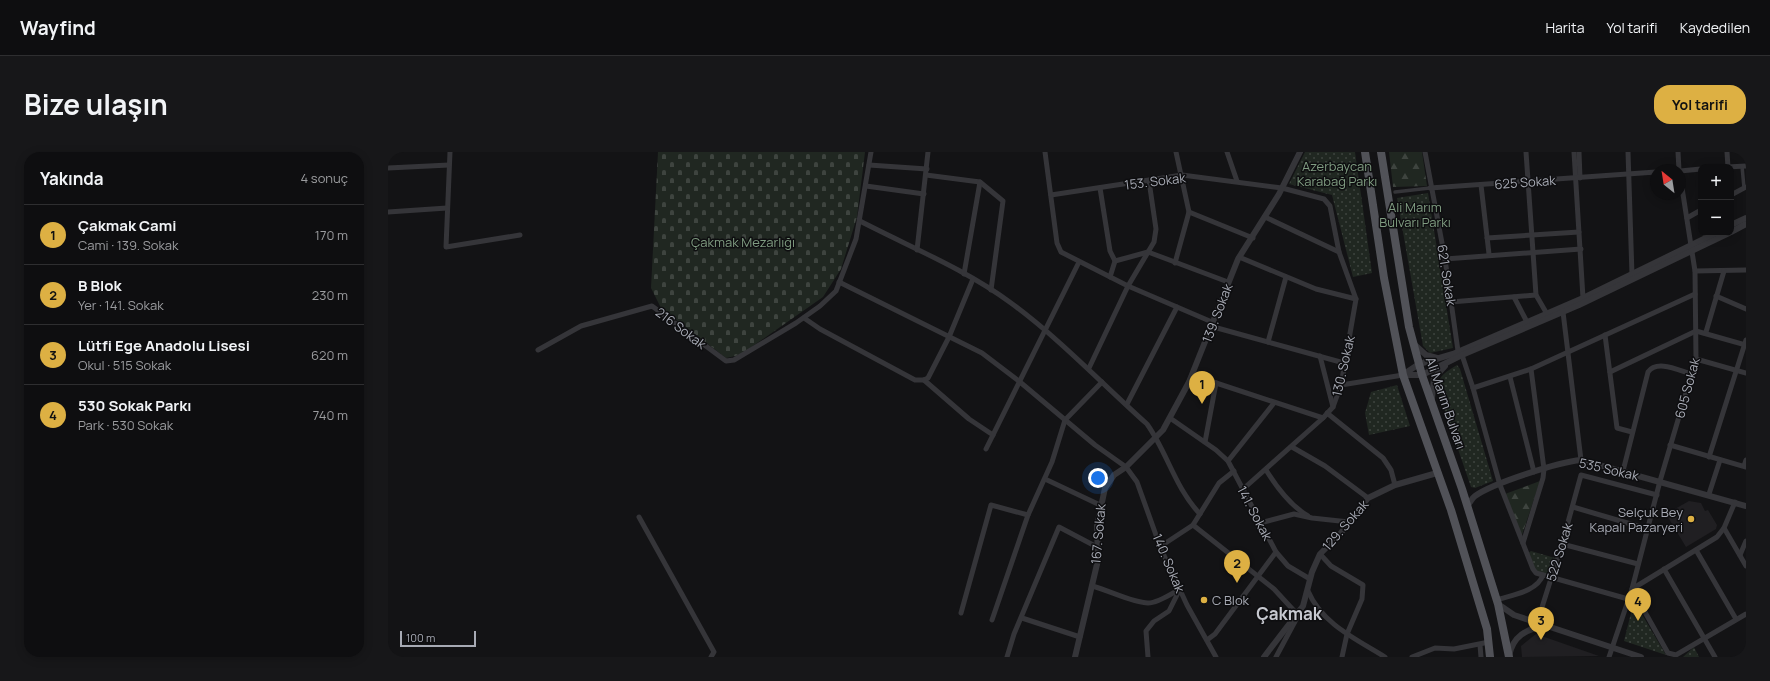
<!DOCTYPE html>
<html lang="tr">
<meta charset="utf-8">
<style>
:root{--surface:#0e0e10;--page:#171719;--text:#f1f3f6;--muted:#9b9c9f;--line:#2e2e30;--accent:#ddb043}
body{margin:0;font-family:Manrope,sans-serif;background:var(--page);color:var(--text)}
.controls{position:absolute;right:12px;top:12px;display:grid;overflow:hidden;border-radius:8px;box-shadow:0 2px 10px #0003}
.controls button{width:36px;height:36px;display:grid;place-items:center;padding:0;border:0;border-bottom:1px solid var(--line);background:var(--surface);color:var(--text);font:20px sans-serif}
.compass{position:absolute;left:1262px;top:12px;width:36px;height:36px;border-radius:50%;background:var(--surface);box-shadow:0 2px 10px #0003;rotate:330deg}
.scale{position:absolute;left:12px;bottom:10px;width:76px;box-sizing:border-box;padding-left:4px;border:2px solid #a7aab4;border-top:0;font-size:11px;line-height:14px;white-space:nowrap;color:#a7aab4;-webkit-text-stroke:3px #0e0e10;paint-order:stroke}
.you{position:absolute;left:710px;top:326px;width:14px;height:14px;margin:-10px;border:3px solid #fff;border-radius:50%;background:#1a73e8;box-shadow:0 0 0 6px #1a73e833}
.badge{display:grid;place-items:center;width:26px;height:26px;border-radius:50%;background:var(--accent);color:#111;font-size:13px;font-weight:700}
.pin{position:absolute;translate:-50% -33px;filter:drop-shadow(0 1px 2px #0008)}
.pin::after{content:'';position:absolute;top:21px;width:14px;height:12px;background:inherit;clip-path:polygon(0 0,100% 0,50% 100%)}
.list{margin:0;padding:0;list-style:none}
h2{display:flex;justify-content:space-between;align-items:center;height:52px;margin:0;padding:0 16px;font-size:17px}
h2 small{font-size:13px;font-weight:400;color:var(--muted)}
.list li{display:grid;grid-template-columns:26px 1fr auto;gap:12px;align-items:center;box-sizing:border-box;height:60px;padding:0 16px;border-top:1px solid var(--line)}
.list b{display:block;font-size:15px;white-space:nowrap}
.list p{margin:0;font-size:13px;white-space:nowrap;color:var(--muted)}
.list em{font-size:13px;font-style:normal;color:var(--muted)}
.map{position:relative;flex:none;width:1358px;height:505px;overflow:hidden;border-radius:16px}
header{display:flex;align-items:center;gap:24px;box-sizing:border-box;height:56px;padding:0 20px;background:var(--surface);border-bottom:1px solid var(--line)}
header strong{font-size:19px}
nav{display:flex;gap:22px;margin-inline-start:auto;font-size:14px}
.intro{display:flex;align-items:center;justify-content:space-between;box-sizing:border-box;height:96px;padding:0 24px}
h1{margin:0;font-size:28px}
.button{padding:10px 18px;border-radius:16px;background:var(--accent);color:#111;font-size:14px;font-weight:700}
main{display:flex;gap:24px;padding:0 24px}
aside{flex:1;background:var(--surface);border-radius:16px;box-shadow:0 2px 10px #0003}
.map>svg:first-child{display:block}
.built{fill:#201f22}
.green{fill:url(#green-dots)}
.forest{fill:url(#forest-firs)}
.cemetery{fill:url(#cemetery-stones)}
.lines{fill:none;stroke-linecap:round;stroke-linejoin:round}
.pedestrian{stroke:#353539;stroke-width:3.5}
.minor{stroke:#353539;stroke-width:5}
.tertiary{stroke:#353539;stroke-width:6}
.primary{stroke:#515258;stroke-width:8}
.poi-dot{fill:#ddb043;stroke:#0e0e10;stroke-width:1.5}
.labels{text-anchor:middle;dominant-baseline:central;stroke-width:3;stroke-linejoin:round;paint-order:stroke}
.park-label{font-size:13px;fill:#809d82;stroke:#0e0e10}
.street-label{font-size:13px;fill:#a7aab4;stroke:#0e0e10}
.poi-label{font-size:13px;fill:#a7aab4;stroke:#0e0e10;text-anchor:end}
.district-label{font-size:17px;font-weight:bold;fill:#c7c9d0;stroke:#0e0e10}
</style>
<header>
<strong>Wayfind</strong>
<nav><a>Harita</a><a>Yol tarifi</a><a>Kaydedilen</a></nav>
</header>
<div class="intro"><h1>Bize ulaşın</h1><a class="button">Yol tarifi</a></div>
<main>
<aside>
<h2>Yakında<small>4 sonuç</small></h2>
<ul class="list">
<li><span class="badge">1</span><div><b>Çakmak Cami</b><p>Cami · 139. Sokak</p></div><em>170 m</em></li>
<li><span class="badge">2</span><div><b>B Blok</b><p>Yer · 141. Sokak</p></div><em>230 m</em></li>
<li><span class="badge">3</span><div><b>Lütfi Ege Anadolu Lisesi</b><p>Okul · 515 Sokak</p></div><em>620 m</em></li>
<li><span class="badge">4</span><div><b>530 Sokak Parkı</b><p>Park · 530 Sokak</p></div><em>740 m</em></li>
</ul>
</aside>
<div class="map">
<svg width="1358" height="505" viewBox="0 0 1358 505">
<defs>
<pattern id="green-dots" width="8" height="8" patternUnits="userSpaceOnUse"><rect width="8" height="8" fill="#202721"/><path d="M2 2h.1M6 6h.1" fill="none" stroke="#3e443f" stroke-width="1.8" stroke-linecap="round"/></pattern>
<pattern id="forest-firs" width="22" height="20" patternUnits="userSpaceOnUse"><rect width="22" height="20" fill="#202721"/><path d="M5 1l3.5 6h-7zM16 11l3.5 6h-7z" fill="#3e443f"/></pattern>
<pattern id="cemetery-stones" width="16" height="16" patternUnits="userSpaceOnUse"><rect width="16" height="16" fill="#202721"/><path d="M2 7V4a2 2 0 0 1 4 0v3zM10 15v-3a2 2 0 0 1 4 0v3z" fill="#3e443f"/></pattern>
</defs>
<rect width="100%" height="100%" fill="#131315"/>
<!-- built -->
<g class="built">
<polygon points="1301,349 1313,351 1317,359 1320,358 1329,373 1328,377 1298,395 1278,362"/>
<polygon points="1148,482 1211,504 1134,505 1133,494"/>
</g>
<!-- green -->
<g class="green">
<polygon points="917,0 967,0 984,121 965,125 944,43 901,32"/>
<polygon points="1040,41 1065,196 1042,201 1035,194 1009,46"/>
<path d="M1069,213L1072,217L1105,329L1087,336L1083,335L1049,236C1050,224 1059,219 1069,213Z"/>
<polygon points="1009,233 1022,274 981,283 977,261 983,240"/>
<polygon points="1143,399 1167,406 1161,424 1148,420 1140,401"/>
<polygon points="1246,449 1278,503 1236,489"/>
<polygon points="1306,495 1311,505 1295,505"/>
</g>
<!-- forest -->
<g class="forest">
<polygon points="1001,0 1034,0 1039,34 1005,35"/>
<polygon points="1152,329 1134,383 1132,382 1117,342"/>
</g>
<!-- cemetery -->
<polygon class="cemetery" points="270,0 477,0 469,65 453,117 435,145 352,203 338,206 273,156 263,136"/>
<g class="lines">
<!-- pedestrian -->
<g class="pedestrian">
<polyline points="1354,14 1356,36"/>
<polyline points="1007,40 1042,36"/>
</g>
<!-- minor -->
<g class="minor">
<polyline points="62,0 58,95 132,83"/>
<polyline points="657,0 669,91 673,100 740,134 824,170"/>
<polyline points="839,0 849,29"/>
<polyline points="1037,0 1057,107 1070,199"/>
<polyline points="1138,0 1148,143 1159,162"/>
<polyline points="1186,0 1195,146"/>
<polyline points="1191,0 1192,26"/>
<polyline points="1240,0 1244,123"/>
<polyline points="1290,0 1291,18"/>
<polyline points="1339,0 1340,15"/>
<polyline points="481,13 539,17"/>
<polyline points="1339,15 1358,14"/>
<polyline points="0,16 61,13"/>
<polyline points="1292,19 1313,17"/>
<polyline points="538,23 592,30 615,49 603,138"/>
<polyline points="1093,33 1101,102"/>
<polyline points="478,34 536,42"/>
<polyline points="712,36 722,99 727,109 722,125"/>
<polyline points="1042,36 1268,20"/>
<polyline points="663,43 794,23 894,36 936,47 942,54 951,100 968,147 953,233 945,255 935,266 854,338"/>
<polyline points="1343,43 1358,35"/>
<polyline points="0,60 59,56"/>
<polyline points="801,60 865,86"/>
<polyline points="877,65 951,100"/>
<polyline points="1299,66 1313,58"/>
<path d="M472,69C522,95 577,117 623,151C672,187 713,231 759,272C779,300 787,336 812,362"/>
<polyline points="1099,86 1191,80"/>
<polyline points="529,98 540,0"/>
<polyline points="760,100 840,130"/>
<polyline points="851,105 928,137 968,147"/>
<polyline points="1057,107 1193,97"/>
<polyline points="727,109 760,100"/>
<polyline points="787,111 801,60 788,0"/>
<polyline points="1307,119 1358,118"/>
<polyline points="576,122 592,30"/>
<polyline points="451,130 594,201 632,230 707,293 738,315 749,330 773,397 799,453 828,505"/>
<polyline points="1328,144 1358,157"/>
<polyline points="1126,145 1139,170"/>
<polyline points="1063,150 1148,143"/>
<polyline points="1175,160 1193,308"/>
<polyline points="416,166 432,177 527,228 536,228 540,226 561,185 585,127"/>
<polyline points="822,174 956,211"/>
<polyline points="1318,180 1336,119"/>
<polyline points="1217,183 1229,276 1244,280"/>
<polyline points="880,190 898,125"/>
<polyline points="150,198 193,174 264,154 338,209 346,208 408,171 432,154 448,139 468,87 483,0"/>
<polyline points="1074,203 1085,236 1112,333 1145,417 1148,421 1240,447"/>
<polyline points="932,204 945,255"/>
<polyline points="1308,207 1358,221"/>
<polyline points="701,216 740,134 766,90 768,77 761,29"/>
<polyline points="1222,220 1308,179 1358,193"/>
<polyline points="804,224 819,228 935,266"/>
<polyline points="1122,225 1146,320"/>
<polyline points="536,228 581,267 605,283"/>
<polyline points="953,233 1015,223"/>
<polyline points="1085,236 1143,217 1307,142"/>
<polyline points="739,252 789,155"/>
<polyline points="939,261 995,306 1003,318 1007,333"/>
<polyline points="782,266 828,298 840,309 888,400 827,482 819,488"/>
<polyline points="817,290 828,231"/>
<polyline points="1282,293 1358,315"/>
<polyline points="904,295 937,314 980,346"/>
<polyline points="598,297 691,110"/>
<polyline points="1321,305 1358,188"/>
<polyline points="840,309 886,251"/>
<polyline points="1356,314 1358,308"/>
<path d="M878,318C888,334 903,354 920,364"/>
<path d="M1235,319L1260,220C1269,207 1292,219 1304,222"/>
<polyline points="657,327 712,353"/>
<polyline points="1321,342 1332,308"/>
<polyline points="1347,350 1336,376 1329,385 1244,437 1280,501 1288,503 1358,462"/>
<polyline points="1185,355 1260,377"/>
<polyline points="251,365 326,500 323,505"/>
<polyline points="872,371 906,362 924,366 961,370"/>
<polyline points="805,373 886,437 909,462"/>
<polyline points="1336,376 1358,414"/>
<polyline points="1135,391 1155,326 1156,317 1143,217"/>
<polyline points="1174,392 1250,412"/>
<polyline points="773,394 805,373 831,331 846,319"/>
<polyline points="1308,398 1348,467"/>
<polyline points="888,400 900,414 922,427"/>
<polyline points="932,402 943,414 975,433 974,447 959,482 954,505"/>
<polyline points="1352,403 1358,389"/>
<polyline points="1276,417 1327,505"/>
<path d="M704,434C720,438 745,451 760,451C770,451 783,442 792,437"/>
<path d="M920,439C934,472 968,487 997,505"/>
<path d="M1109,448C1123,443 1149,440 1155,423"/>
<polyline points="573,461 603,353 640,363"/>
<polyline points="634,466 692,485"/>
<polyline points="604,468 640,363 664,310 677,268 714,230"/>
<polyline points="1149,474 1149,471 1174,392 1193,323 1269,343"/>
<polyline points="1092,493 1093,505"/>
<polyline points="619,505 626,482 671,375 709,395"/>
<polyline points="760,505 758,479 766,469 781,459 792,437"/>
<polyline points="888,505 911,462"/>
<polyline points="1024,505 1047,496 1066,497 1101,490"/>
<polyline points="1221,505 1244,437 1272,329 1308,207 1307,119 1292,23"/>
<polyline points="1355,505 1358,503"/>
</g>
<!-- tertiary -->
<g class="tertiary">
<polyline points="1343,73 1358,66"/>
<polyline points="1343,80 1358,72"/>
<polyline points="1027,193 1038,203 1049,206"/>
<polyline points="1016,222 1031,212 1065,202 1195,146 1328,81"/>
<polyline points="1015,223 1034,223 1074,203 1191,153 1341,81"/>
<polyline points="1044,246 1046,226 1057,214"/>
<path d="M1079,354C1082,351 1084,346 1087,344C1105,331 1171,310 1193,308L1358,354"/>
<polyline points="1110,452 1126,463 1253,505"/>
<path d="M1121,504C1125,484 1138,477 1157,474"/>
<polyline points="687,505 710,408 709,374 717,336 726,323 738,315 775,278 801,230 850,107 891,42 912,0"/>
<polyline points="876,505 915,454 924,420 932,402 952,382 980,346 1007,333 1049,321"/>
</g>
<!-- primary -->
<g class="primary">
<polyline points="977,0 996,126 1015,223 1063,358 1099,477 1102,505"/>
<polyline points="993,0 1021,175 1034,223 1074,337 1110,452 1121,505"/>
</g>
</g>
<!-- markers -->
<g class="poi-dot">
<circle cx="1303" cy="367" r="4"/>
<circle cx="816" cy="448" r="4"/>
</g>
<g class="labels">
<!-- park labels -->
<g class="park-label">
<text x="949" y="14">Azerbaycan<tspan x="949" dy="15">Karabağ Parkı</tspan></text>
<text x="1027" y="55">Ali Marım<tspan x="1027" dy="15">Bulvarı Parkı</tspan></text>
<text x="355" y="90">Çakmak Mezarlığı</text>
</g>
<!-- street labels -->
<g class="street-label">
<text transform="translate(767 29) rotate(-7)">153. Sokak</text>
<text transform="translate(1137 30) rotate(-4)">625 Sokak</text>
<text transform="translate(1059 123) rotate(81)">621. Sokak</text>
<text transform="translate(829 161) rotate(-69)">139. Sokak</text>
<text transform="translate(293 176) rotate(37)">216 Sokak</text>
<text transform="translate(955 214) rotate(-77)">130. Sokak</text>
<text transform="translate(1299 236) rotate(-75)">605 Sokak</text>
<text transform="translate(1058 251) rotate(71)">Ali Marım Bulvarı</text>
<text transform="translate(1221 317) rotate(13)">535 Sokak</text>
<text transform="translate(867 361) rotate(62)">141. Sokak</text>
<text transform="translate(957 373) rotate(-49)">129. Sokak</text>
<text transform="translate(710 382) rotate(-85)">167. Sokak</text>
<text transform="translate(1171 400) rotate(-73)">522 Sokak</text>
<text transform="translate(781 411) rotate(67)">140. Sokak</text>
</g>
<!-- poi labels -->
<g class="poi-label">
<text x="1295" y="360">Selçuk Bey<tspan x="1295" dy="15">Kapalı Pazaryeri</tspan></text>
<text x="824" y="448" text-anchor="start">C Blok</text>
</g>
<!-- district labels -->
<g class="district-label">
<text x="901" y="461">Çakmak</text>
</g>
</g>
</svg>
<div class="controls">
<button>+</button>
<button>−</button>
</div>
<svg class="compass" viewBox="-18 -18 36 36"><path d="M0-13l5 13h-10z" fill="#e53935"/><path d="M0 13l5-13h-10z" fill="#9b9c9f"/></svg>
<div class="scale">100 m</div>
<div class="you"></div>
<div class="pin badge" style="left:814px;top:252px">1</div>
<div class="pin badge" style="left:849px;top:431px">2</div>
<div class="pin badge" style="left:1153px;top:488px">3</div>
<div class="pin badge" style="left:1250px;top:469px">4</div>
</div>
</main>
